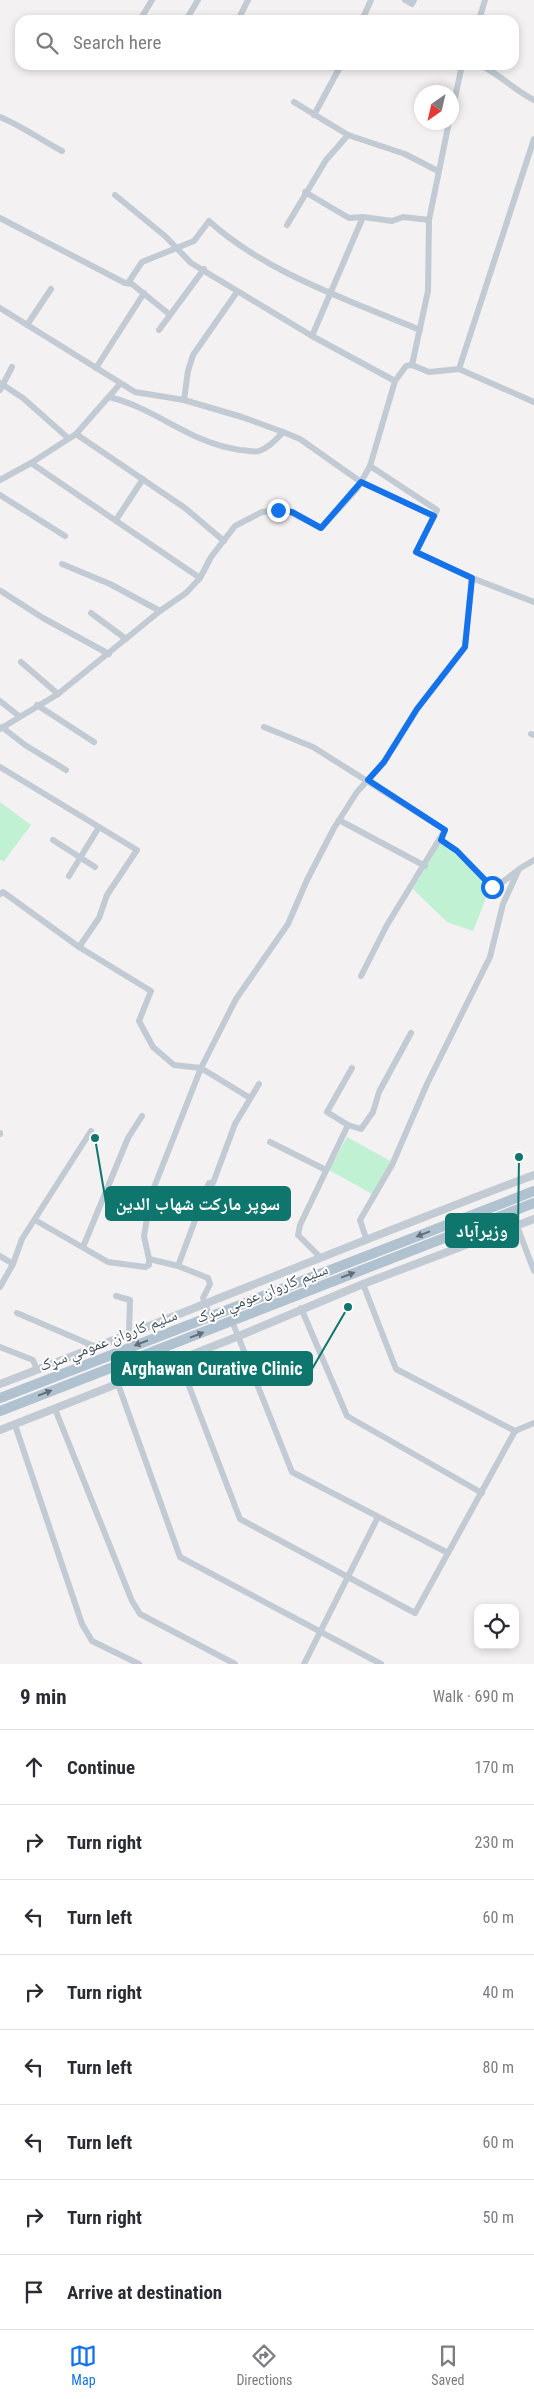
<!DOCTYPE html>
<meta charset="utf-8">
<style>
:root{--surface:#fff;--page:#f7f7f7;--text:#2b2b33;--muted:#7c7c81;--line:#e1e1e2;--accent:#1473ea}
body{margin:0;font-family:"Roboto Condensed","Noto Naskh Arabic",sans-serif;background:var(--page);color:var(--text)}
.controls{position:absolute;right:15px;bottom:15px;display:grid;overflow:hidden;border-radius:10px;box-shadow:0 2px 8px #0003}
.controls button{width:45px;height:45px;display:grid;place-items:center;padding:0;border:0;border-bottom:1px solid var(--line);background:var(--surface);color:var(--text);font:25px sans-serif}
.compass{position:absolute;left:414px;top:85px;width:45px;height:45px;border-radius:50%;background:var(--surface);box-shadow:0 2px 8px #0003;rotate:214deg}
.stop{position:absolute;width:15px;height:15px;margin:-11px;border:4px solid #1473ea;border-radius:50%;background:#fff}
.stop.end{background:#1473ea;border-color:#fff;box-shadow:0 1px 5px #0008}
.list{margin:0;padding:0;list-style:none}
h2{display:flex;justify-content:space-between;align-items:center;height:65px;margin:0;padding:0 20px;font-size:21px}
h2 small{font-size:16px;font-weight:400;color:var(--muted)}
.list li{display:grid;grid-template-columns:32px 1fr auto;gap:15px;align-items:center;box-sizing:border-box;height:75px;padding:0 20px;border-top:1px solid var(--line)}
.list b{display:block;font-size:19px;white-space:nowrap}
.list em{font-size:16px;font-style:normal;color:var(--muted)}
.icon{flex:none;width:28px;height:28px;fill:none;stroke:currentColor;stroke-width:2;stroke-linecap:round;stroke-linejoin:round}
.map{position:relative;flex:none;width:534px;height:1664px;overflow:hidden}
.search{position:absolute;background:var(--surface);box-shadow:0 2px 8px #0003;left:15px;right:15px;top:15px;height:55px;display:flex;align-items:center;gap:12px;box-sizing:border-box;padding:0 18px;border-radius:15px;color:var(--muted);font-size:19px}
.sheet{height:665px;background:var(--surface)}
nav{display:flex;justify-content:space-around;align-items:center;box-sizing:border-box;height:70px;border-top:1px solid var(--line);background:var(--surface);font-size:14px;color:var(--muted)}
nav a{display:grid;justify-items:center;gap:2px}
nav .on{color:var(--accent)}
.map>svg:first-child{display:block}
.green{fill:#bff1d2}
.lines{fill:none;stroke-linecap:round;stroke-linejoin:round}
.minor{stroke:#c2cbd3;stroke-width:6}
.tertiary{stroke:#c2cbd3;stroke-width:8}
.primary{stroke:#b0c1d0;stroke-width:10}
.oneway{fill:#626f7b}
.route{stroke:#1473ea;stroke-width:6}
.labels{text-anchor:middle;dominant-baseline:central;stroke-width:4;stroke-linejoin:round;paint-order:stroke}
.street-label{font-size:16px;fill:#48545f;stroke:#fff}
.leader{fill:none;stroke:#0f766e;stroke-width:2}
.callout-dot{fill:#0f766e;stroke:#fff;stroke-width:2}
.callout{fill:#0f766e;stroke:#0f766e;stroke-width:2}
.callout-label{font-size:18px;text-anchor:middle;font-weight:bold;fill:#fff}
</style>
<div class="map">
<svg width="534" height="1664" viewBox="0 0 534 1664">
<rect width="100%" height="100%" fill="#f3f1f1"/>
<!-- green -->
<g class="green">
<polygon points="0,802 31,825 4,861 0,860"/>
<polygon points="440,843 455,854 490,888 473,931 447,922 413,889"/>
<polygon points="347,1137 392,1162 374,1195 329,1170"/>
</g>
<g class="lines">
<!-- minor -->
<g class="minor">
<polyline points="405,0 412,4 414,0"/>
<polyline points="140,20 152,0"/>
<polyline points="186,20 198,0"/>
<polyline points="238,20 248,0"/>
<polyline points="362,20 371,0"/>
<polyline points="479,20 485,0"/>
<path d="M480,65C501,75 514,90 534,100"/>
<polyline points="294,102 348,135 405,154 438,171"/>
<polyline points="452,112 462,65"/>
<polyline points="314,115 341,65"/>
<path d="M0,117C22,126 41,140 62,151"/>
<polyline points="305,192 349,218 363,217 392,221 403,217 429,220"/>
<polyline points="115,195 165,236 191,263 312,336 395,381"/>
<polyline points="0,218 125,283 132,284 169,314"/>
<polyline points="287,225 326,160 348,135"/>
<path d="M128,283L142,262L194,241L209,221C266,273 349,300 420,330"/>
<polyline points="0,308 135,392 184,400 242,417 283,432 300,439 361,482 434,516"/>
<polyline points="27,325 51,289"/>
<polyline points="159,330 204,269"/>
<polyline points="312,336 363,217"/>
<polyline points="412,365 429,372 459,369 534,139"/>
<polyline points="96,368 144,293"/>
<polyline points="459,369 534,402"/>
<polyline points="0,383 23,398 68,438"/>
<polyline points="0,390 12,367"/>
<path d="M109,397C156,408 189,443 240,450C246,450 254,453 259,451C269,448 277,439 283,432"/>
<polyline points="184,400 188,371 193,355 237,292"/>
<polyline points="76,434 185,508 224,541"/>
<polyline points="31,463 200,578"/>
<polyline points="0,480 31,463 76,434 120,384"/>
<polyline points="0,495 65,536"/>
<polyline points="116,520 143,479"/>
<polyline points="62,564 110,584 160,611"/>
<polyline points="472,578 534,602"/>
<polyline points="1,591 43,618 109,654"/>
<polyline points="91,613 126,639"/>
<polyline points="21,662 58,694"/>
<polyline points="0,701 19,716"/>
<polyline points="37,705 94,742"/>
<polyline points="2,727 25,745 66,770"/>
<polyline points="264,727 313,747 445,830 387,925 361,976"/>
<polyline points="0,729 58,694 160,611 186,593 200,578 211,557 235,526 262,512 277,510 292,513 321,528 357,489 370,466 395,381 406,366 412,365 428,291 429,220 449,122"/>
<polyline points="531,734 534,735"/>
<polyline points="0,767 137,850 107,895 99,918 79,947"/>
<polyline points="339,820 425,866"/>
<polyline points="53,840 95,867"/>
<polyline points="441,840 457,851 492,887 496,887 517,871"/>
<polyline points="69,876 99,827"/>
<polyline points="0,894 3,892 79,947 151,991 139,1021 153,1047 174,1065 201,1068 250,1098"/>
<polyline points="348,1125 327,1112 352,1068"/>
<polyline points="0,1134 0,1133"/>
<polyline points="270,1142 326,1170"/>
<polyline points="35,1220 108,1262 145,1267 149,1265 149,1259"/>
<polyline points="517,1226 534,1271"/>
<polyline points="366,1238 360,1220 392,1165 427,1084 490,957 503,904 519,869 534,860"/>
<polyline points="83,1247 128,1138 142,1116"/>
<polyline points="0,1256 13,1264"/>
<polyline points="320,1257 298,1235 300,1225 348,1125 361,1129 373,1112 379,1092 411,1033"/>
<polyline points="178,1266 209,1183 213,1183 235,1124 259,1084"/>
<polyline points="363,1284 396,1369 515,1431 534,1423"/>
<polyline points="0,1287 13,1264 22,1239 91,1131"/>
<polyline points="116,1296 130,1300 129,1334"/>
<polyline points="301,1308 347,1416 482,1493"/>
<polyline points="17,1313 96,1347"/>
<polyline points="210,1317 203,1298 210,1284 208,1278 178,1266 149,1259 144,1236 151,1195 201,1068 236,999 288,924 307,880 334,828 357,792 384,762 417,709 465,647 472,578 416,552 437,510 370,466"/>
<polyline points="232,1321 292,1472 448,1553"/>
<polyline points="0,1347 33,1360 37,1370"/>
<polyline points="179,1360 240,1519 415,1613 515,1431"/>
<polyline points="118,1384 180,1557 381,1664"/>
<polyline points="55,1409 132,1601 140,1614 235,1664"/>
<polyline points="15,1425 82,1624 92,1641 139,1664"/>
<polyline points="304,1664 378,1517"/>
</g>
<!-- tertiary -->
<g class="tertiary">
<path d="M0,1384C179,1316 355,1242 534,1175"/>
<polyline points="0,1430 239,1336 363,1284 534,1219"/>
</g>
<!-- primary -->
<g class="primary">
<polyline points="0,1398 534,1191"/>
<polyline points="0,1411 534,1203"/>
</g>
</g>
<!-- one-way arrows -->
<defs><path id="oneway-solid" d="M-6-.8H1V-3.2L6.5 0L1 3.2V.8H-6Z" transform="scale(1.25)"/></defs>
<g class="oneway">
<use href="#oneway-solid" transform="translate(423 1234) rotate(159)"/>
<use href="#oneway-solid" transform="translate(348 1275) rotate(-21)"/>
<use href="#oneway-solid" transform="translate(197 1335) rotate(-21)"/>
<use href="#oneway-solid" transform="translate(141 1343) rotate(159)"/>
<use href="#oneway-solid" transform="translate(45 1393) rotate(-21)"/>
</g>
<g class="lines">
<!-- route -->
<polyline class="route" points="278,510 292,512 321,528 361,482 434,516 416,552 472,578 465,647 417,709 384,762 368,780 445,830 441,840 457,851 492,887"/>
</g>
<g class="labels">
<!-- street labels -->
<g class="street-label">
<text transform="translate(262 1293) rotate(-21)">سلیم کاروان عومي سړک</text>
<text transform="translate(108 1340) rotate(-21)">سلیم کاروان عمومي سړک</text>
</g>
</g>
<!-- callouts -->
<path class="leader" d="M95 1138L106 1203M519 1157L518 1230M348 1307L312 1369"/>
<g class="callout-dot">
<circle cx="95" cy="1138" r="5"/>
<circle cx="519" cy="1157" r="5"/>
<circle cx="348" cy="1307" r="5"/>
</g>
<g class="callout">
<rect x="106" y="1187" width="184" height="33" rx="5"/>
<rect x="446" y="1214" width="72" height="33" rx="5"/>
<rect x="112" y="1352" width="200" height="33" rx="5"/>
</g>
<g class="callout-label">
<text x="198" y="1210">سوپر مارکت شهاب الدین</text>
<text x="482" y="1237">وزیرآباد</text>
<text x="212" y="1375">Arghawan Curative Clinic</text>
</g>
</svg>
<div class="controls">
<button><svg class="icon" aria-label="locate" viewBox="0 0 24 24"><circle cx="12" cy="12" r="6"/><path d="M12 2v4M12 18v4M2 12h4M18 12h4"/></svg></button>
</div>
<svg class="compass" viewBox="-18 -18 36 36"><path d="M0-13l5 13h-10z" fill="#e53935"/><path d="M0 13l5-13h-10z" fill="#7c7c81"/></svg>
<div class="stop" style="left:492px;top:887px"></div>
<div class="stop end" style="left:278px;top:510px"></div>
<div class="search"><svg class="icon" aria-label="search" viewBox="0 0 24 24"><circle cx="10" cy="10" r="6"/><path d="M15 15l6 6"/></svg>Search here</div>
</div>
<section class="sheet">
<h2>9 min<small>Walk · 690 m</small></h2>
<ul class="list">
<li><svg class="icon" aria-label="ahead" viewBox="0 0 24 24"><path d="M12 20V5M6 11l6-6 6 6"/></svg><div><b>Continue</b></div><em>170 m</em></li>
<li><svg class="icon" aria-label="right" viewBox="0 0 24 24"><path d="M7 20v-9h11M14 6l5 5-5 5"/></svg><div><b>Turn right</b></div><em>230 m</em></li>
<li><svg class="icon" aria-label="left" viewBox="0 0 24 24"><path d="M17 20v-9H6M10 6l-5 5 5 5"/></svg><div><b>Turn left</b></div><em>60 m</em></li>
<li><svg class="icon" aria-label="right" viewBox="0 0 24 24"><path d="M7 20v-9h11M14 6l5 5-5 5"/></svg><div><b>Turn right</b></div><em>40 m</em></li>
<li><svg class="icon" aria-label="left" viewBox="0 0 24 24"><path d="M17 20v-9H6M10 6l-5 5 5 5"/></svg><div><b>Turn left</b></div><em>80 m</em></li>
<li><svg class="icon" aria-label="left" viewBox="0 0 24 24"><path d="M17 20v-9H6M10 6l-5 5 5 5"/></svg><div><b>Turn left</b></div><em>60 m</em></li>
<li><svg class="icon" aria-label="right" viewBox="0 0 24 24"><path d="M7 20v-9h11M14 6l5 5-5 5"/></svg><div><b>Turn right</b></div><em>50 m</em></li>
<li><svg class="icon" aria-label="arrive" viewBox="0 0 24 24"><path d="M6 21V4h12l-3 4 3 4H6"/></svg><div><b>Arrive at destination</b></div></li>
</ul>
</section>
<nav>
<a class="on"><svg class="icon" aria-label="map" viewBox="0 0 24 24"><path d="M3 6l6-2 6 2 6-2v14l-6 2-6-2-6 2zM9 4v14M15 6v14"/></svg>Map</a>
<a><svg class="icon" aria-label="directions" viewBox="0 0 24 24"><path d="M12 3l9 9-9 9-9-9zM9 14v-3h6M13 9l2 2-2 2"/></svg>Directions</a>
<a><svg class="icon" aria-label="saved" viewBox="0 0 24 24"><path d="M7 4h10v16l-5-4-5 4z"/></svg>Saved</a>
</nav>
